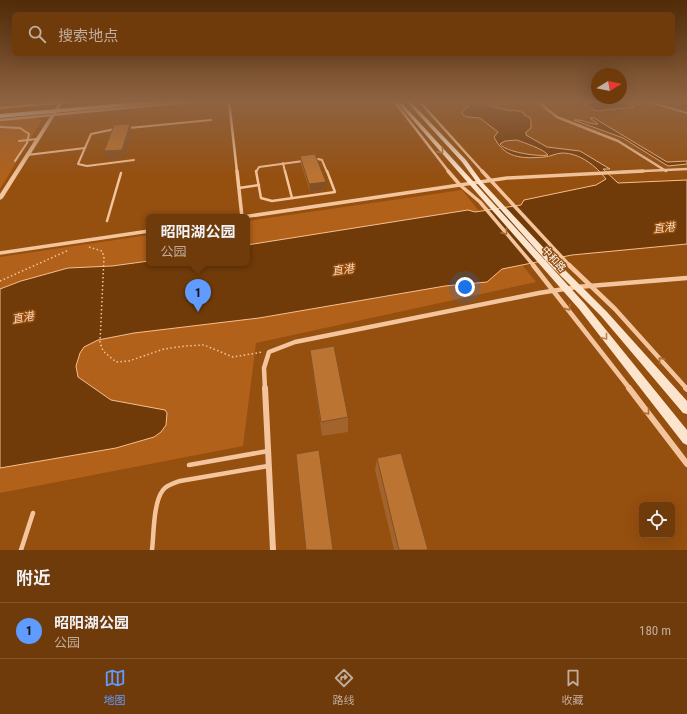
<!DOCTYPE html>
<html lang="zh">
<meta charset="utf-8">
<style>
:root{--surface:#703b0b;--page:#754214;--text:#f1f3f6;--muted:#c0ad9d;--line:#82552c;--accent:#609cff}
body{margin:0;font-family:"Roboto Condensed","Noto Sans SC",sans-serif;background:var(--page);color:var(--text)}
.controls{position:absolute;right:12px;bottom:12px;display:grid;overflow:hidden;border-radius:6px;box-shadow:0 4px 16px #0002}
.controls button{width:36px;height:36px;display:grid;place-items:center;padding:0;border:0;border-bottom:1px solid var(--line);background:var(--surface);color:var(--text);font:20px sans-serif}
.compass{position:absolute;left:591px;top:68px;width:36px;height:36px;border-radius:50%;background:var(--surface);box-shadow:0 4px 16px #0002;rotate:80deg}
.you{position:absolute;left:465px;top:287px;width:14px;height:14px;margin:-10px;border:3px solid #fff;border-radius:50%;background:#1a73e8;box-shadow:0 0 0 6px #1a73e833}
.badge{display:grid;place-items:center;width:26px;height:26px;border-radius:50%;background:var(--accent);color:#111;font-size:13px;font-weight:700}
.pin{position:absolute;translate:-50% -33px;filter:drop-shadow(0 1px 2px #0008)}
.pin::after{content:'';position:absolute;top:21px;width:14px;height:12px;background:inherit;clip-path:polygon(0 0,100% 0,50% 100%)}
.popup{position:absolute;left:146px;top:214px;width:104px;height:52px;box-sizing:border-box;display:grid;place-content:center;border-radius:6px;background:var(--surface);filter:drop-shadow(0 1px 3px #0005);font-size:13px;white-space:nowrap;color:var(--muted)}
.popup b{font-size:15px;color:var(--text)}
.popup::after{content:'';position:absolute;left:50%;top:100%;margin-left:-8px;border:8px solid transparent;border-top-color:var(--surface)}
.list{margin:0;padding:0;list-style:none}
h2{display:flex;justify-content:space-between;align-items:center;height:52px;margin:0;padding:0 16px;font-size:17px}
h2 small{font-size:13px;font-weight:400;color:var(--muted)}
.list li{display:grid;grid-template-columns:26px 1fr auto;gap:12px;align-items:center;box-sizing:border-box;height:56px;padding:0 16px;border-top:1px solid var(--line)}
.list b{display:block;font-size:15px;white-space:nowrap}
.list p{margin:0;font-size:13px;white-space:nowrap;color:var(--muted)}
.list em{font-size:13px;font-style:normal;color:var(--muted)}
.icon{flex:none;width:22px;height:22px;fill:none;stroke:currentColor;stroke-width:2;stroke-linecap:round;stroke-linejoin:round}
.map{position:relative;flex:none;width:687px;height:550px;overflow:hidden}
.search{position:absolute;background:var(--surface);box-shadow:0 4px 16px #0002;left:12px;right:12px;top:12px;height:44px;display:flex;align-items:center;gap:10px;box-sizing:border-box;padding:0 14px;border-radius:6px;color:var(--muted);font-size:15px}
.sheet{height:108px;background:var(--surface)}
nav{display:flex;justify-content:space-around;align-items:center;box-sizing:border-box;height:56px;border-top:1px solid var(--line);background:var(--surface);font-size:11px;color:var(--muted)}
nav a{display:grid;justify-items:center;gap:2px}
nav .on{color:var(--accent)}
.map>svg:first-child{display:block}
.green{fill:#b2611a}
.water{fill:#713b09;stroke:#f8be8e;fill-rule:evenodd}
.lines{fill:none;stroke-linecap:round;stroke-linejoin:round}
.path{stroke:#f4c59d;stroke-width:1.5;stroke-dasharray:1.5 2.5;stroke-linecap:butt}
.service-far2{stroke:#f4c59d;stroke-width:2}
.service-far1{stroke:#f4c59d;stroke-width:2.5}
.service{stroke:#f4c59d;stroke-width:4.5}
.minor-far3{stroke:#f4c59d;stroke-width:2.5}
.minor-far2{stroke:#f4c59d;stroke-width:3.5}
.minor-far1{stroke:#f4c59d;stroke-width:4.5}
.minor{stroke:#f4c59d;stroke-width:6}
.tertiary{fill:#f4c59d;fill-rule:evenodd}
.secondary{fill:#fde4cd;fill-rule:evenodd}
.primary{fill:#fff5ea;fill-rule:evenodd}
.wall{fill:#a2642c}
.shaded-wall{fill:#845124}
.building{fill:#bc7433;stroke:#845124}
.oneway{stroke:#b98352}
.oneway2{stroke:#ad6c32}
.labels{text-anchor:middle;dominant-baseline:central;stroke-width:3;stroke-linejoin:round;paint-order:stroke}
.street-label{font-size:10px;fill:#fff;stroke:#954f0f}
.water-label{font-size:11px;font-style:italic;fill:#fcd6b6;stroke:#954f0f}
</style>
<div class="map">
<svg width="687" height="550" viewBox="0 0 687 550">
<rect width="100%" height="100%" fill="#954f0f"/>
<!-- green -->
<g class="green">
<polygon points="35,118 42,120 0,189 0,121"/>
<polygon points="462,190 536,282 256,343 243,446 0,493 0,257 149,235 149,263 247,263 247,221"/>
</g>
<!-- water -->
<g class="water">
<path d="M466,101H480L493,107L512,111L514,110L525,113L524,115L529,117L531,120V128L526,132V135L547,147L580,151L610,169H603L618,183L687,180V244L572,255L502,269L487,282L445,286L259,318L134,333L98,340L84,347L80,353L76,366L78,377L111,400L165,410L167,413L166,425L161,432L154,437L116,448L0,468V289L21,281L68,268L112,266L149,261V263H247V245L468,210L475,212L521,205L524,200L596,185L606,179C596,166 580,153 562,153C556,153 550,157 544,157C522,159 504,158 494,137L498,132L480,118L468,117L463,115L462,112L468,106ZM517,140C524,143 544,149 548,155C539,157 505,152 500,144L505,141Z"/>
<polygon points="612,101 622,101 634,107 596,111 584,104"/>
<path d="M590,118H594L667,162L687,161V164L668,166L623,138L574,120C584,119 589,125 598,124Z"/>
</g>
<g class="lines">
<!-- path -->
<g class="path">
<polyline points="89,247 102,251 104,257 100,342 103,351 116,362 129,361 164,349 185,346 204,345 233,357 263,352"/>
<polyline points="0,281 69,250"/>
</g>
<!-- service-far2 -->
<g class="service-far2">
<polyline points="646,101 687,113"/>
<polyline points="0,127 20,128 29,134 27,143 15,161"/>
<polyline points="129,128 211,120"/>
<polyline points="115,129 91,134 78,164 87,166 134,160"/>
<polyline points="19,141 37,139"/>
<polyline points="27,155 85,148"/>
<polyline points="283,163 285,172"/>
<polyline points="256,172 259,167 318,159 322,160 327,172"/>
</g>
<!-- service-far1 -->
<g class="service-far1">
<polyline points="256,171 261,198 272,201 335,192 327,171"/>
<polyline points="285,171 292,198"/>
<polyline points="239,188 259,185"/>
<polyline points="107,221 121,173"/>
</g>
<!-- service -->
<g class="service">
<polyline points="189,465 268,451"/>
<polyline points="21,550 33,513"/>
<path d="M152,550C154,534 153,503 163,490C167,485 174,483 180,481L268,466"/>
</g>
<!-- minor-far3 -->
<g class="minor-far3">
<polyline points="229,101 237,172"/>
<polyline points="394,101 449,172"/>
<polyline points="419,101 483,172"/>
<polyline points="537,101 557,117 618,141 666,171"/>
<polyline points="0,108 79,101"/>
<polyline points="0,120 199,101"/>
<polyline points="623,172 687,169"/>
</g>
<!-- minor-far2 -->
<g class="minor-far2">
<polyline points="237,171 242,217"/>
<polyline points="448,171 460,185 480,202 534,266"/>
<polyline points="482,171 570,266"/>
<polyline points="243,217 507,178 643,171"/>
<polyline points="0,253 149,231"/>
</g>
<!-- minor-far1 -->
<g class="minor-far1">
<polyline points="533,265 630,389"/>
<polyline points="569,265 615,309 687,389"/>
<polyline points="265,389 264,368 269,352 295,342 539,293 577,287 687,278"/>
</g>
<!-- minor -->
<g class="minor">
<polyline points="265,388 273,550"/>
<polyline points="629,388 687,464"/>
<polyline points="686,388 687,389"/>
</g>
<!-- tertiary -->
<polygon class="tertiary" points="60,101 64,101 3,198 0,200 0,194"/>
<!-- secondary -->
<g class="secondary">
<polygon points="396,101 400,101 585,304 687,430 687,445 683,443 579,309"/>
<polygon points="406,101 410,101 466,160 482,182 555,260 607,312 687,401 687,414 683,413 601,316 549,264 478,184 462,162"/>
</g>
<!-- primary -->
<polygon class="primary" points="146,101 164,101 161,103 0,118 0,114"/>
</g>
<!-- wall -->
<g class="wall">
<polygon points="300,156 326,190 310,192 301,164"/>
<polygon points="310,350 348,417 348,432 322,436 312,365"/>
<polygon points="377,458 428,550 394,550 375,470"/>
</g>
<!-- shaded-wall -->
<g class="shaded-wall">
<polygon points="130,124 132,131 125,157 108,159 104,151"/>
<polygon points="326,182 326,190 310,192 309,184"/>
</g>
<!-- building -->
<g class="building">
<polygon points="130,124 122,150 104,151 114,125"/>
<polygon points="315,154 326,182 309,184 300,156"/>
<polygon points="334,346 348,417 321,422 310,350"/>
<polygon points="319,450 333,550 306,550 296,454"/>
<polygon points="401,453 428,550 399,550 377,458"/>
</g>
<!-- one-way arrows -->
<defs><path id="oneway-chevron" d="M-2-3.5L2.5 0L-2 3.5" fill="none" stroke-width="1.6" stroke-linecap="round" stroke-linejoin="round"/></defs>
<g class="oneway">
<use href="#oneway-chevron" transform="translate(441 151) rotate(49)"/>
<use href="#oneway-chevron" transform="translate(605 337) rotate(51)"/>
</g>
<g class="oneway2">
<use href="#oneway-chevron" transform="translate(505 232) rotate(50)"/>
<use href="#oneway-chevron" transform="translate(568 308) rotate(55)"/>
<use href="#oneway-chevron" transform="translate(661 360) rotate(-132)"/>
<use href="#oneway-chevron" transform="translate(647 412) rotate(52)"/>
</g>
<!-- sky -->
<linearGradient id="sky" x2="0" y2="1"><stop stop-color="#522b08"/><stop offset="0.57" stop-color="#8e6342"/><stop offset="1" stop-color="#8e6342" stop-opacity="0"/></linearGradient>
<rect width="687" height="178" fill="url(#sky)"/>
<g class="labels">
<!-- street labels -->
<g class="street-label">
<text transform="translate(554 259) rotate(48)">中和路</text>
</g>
<!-- water labels -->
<g class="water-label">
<text transform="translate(664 228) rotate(-6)">直港</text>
<text transform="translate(343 270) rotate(-8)">直港</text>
<text transform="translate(23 318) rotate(-10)">直港</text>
</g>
</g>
</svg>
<div class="controls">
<button><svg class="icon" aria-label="locate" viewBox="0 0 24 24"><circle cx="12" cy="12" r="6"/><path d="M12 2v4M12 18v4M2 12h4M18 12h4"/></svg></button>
</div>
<svg class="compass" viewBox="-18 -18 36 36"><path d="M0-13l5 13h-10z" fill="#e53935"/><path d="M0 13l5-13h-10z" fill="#c0ad9d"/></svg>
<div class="you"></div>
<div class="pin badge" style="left:198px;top:312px">1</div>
<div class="popup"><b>昭阳湖公园</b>公园</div>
<div class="search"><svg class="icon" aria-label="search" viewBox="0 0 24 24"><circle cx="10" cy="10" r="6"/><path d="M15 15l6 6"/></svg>搜索地点</div>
</div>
<section class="sheet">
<h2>附近<small></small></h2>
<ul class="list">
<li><span class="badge">1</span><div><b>昭阳湖公园</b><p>公园</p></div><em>180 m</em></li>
</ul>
</section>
<nav>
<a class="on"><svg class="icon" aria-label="map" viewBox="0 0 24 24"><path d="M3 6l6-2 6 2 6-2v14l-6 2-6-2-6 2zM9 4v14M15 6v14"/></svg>地图</a>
<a><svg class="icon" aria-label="directions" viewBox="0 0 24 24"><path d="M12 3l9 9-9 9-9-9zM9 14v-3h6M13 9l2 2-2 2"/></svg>路线</a>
<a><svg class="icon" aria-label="saved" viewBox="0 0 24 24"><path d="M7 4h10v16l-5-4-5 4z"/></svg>收藏</a>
</nav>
